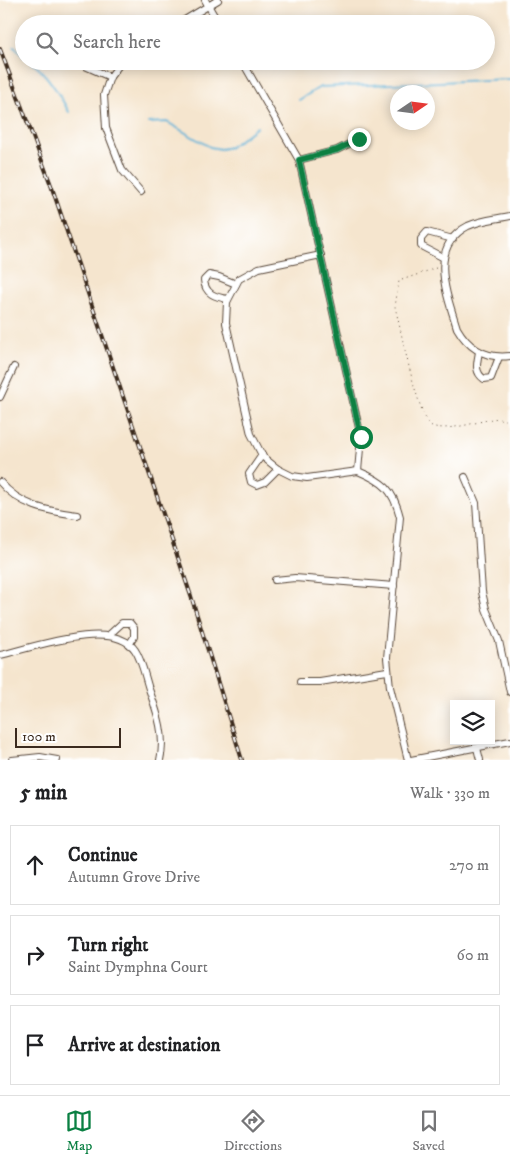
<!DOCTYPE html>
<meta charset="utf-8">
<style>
:root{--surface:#fff;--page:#f6f6f6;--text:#202124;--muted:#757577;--line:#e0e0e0;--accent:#0b8043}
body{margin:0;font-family:"IM FELL DW Pica",serif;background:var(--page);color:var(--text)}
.controls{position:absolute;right:15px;bottom:15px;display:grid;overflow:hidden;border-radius:0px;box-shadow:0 2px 12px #0003}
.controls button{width:45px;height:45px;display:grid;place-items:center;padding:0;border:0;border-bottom:1px solid var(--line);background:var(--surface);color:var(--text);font:25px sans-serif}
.compass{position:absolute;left:390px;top:85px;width:45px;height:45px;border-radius:50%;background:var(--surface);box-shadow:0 2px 12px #0003;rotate:77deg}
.scale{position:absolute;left:15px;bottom:12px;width:106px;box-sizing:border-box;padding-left:5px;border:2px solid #3b2a1e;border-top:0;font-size:14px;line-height:18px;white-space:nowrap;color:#3b2a1e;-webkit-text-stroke:4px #fff;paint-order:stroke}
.stop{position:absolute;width:15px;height:15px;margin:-11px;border:4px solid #0b8043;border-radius:50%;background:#fff}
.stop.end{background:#0b8043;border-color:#fff;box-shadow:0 1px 5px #0008}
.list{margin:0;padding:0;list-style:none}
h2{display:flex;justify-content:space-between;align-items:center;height:65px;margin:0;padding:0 20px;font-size:21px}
h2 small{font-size:16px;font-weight:400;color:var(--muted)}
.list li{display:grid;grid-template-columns:32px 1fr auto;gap:15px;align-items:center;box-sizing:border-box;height:80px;margin:0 10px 10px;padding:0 10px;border:1px solid var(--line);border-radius:0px}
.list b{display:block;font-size:19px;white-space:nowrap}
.list p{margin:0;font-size:16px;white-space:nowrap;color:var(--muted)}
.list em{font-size:16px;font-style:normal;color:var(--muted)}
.icon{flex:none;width:28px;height:28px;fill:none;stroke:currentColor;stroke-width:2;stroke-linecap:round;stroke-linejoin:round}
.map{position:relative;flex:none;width:510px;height:760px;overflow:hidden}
.search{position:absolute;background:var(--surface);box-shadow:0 2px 12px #0003;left:15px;right:15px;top:15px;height:55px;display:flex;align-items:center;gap:12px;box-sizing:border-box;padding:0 18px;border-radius:28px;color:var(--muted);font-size:19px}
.sheet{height:335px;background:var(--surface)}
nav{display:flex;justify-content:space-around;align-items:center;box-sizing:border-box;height:70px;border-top:1px solid var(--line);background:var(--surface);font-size:14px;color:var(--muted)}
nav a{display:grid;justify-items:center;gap:2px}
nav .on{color:var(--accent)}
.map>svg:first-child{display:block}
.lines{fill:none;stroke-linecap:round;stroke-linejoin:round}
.stream{stroke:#5bb2d8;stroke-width:2}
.street-casing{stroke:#574638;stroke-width:8}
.path{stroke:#574638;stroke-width:1;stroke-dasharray:1 4;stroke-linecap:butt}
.street{stroke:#fff;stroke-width:6}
.rail-casing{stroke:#3b2a1e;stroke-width:4}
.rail{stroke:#fff;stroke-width:2;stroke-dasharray:5.5;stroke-linecap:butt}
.route{stroke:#0b8043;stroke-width:6}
</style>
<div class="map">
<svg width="510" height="760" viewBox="0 0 510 760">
<rect width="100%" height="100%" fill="#fff"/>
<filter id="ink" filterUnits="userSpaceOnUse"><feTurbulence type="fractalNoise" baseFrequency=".02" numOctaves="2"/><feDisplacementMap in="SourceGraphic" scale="10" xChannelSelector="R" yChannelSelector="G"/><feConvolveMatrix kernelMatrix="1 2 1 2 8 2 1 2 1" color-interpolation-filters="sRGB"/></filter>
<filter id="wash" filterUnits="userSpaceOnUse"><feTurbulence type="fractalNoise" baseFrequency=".0096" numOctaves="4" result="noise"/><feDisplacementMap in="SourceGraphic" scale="20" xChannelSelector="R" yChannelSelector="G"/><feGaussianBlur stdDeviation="1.12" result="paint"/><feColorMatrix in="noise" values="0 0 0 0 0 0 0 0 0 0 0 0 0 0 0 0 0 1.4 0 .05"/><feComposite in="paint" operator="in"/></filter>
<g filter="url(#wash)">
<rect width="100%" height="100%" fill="#f5e5ce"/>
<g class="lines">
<!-- stream -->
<g class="stream">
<polyline points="14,46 24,57"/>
<path d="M30,61C47,73 59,94 69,112"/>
<polyline points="299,100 320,87 510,79"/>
<polyline points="148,123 167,122 210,147 221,149 230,147 257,127"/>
</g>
</g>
</g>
<g filter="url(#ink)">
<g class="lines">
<!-- street casing -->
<g class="street-casing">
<g id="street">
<polyline points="205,0 219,24"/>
<polyline points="178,24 218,0"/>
<polyline points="122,61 110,77 104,95 106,128 122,170 141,192"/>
<path d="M242,61L299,160L361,437L358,471C384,482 393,489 400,517L387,658L390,687L408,760"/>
<polyline points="83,65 110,77"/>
<polyline points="299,160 337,150 359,139"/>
<path d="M510,216C496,219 481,220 468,226C427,247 447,295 457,328C469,349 486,359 510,356"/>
<polyline points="321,255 259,268 239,279 227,302 226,323 251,434 263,457 278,469 292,476 307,478 358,471"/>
<polyline points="444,258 421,246 421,239 427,232 453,239"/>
<path d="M228,299C215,297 205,294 204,280L209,275L219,277L236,284"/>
<path d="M479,352C477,363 474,372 484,379L491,378L499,357"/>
<polyline points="0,397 14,367"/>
<polyline points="262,455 249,474 251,482 257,485 265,482 278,469"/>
<polyline points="465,477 476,503 482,592 486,609 499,641 510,692"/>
<path d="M0,482C20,506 47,511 77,515"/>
<polyline points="275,580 295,578 394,586"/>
<polyline points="109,635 122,623 130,623 134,628 134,637 129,645"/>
<path d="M0,655C31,648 113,618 135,650C142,660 145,677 149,689C157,712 166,736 160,760"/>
<polyline points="300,682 320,682 387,671"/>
<polyline points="477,748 480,760"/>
<polyline points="12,760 40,757 57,760"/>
<polyline points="411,760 510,741"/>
</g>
</g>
<!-- path -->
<path class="path" d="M436,268L399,281L395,307C400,325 418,420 432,426C447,432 476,422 492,419C499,417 503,422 510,419"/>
<!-- street -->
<use href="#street" class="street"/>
<!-- rail casing -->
<g class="rail-casing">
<polyline id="rail" points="0,49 51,185 191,596 242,760"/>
</g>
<!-- rail -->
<use href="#rail" class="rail"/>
</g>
</g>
<g class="lines" filter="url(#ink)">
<!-- route -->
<polyline class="route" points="359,139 337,150 299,160 361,437"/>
</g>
</svg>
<div class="controls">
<button><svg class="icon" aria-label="layers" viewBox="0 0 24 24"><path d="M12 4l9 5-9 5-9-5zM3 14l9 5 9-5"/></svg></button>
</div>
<svg class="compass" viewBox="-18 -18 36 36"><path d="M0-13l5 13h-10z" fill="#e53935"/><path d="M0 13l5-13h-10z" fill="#757577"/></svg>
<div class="scale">100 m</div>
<div class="stop" style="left:361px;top:437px"></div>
<div class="stop end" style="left:359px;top:139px"></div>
<div class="search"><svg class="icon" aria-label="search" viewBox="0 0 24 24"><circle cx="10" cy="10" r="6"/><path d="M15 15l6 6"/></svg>Search here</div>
</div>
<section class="sheet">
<h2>5 min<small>Walk · 330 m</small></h2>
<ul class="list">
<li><svg class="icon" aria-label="ahead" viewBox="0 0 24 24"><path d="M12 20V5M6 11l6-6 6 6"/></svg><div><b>Continue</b><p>Autumn Grove Drive</p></div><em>270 m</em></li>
<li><svg class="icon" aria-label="right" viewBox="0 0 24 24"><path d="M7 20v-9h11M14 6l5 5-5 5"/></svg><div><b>Turn right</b><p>Saint Dymphna Court</p></div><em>60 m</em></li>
<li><svg class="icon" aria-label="arrive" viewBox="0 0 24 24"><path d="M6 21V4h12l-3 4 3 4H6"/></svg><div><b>Arrive at destination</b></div></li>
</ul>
</section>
<nav>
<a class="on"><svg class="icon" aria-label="map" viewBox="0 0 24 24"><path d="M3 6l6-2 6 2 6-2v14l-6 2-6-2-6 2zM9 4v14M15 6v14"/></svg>Map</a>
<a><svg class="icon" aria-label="directions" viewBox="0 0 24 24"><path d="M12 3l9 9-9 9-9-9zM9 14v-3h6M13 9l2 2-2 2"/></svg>Directions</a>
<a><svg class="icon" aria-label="saved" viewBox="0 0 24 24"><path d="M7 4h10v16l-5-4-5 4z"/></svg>Saved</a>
</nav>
